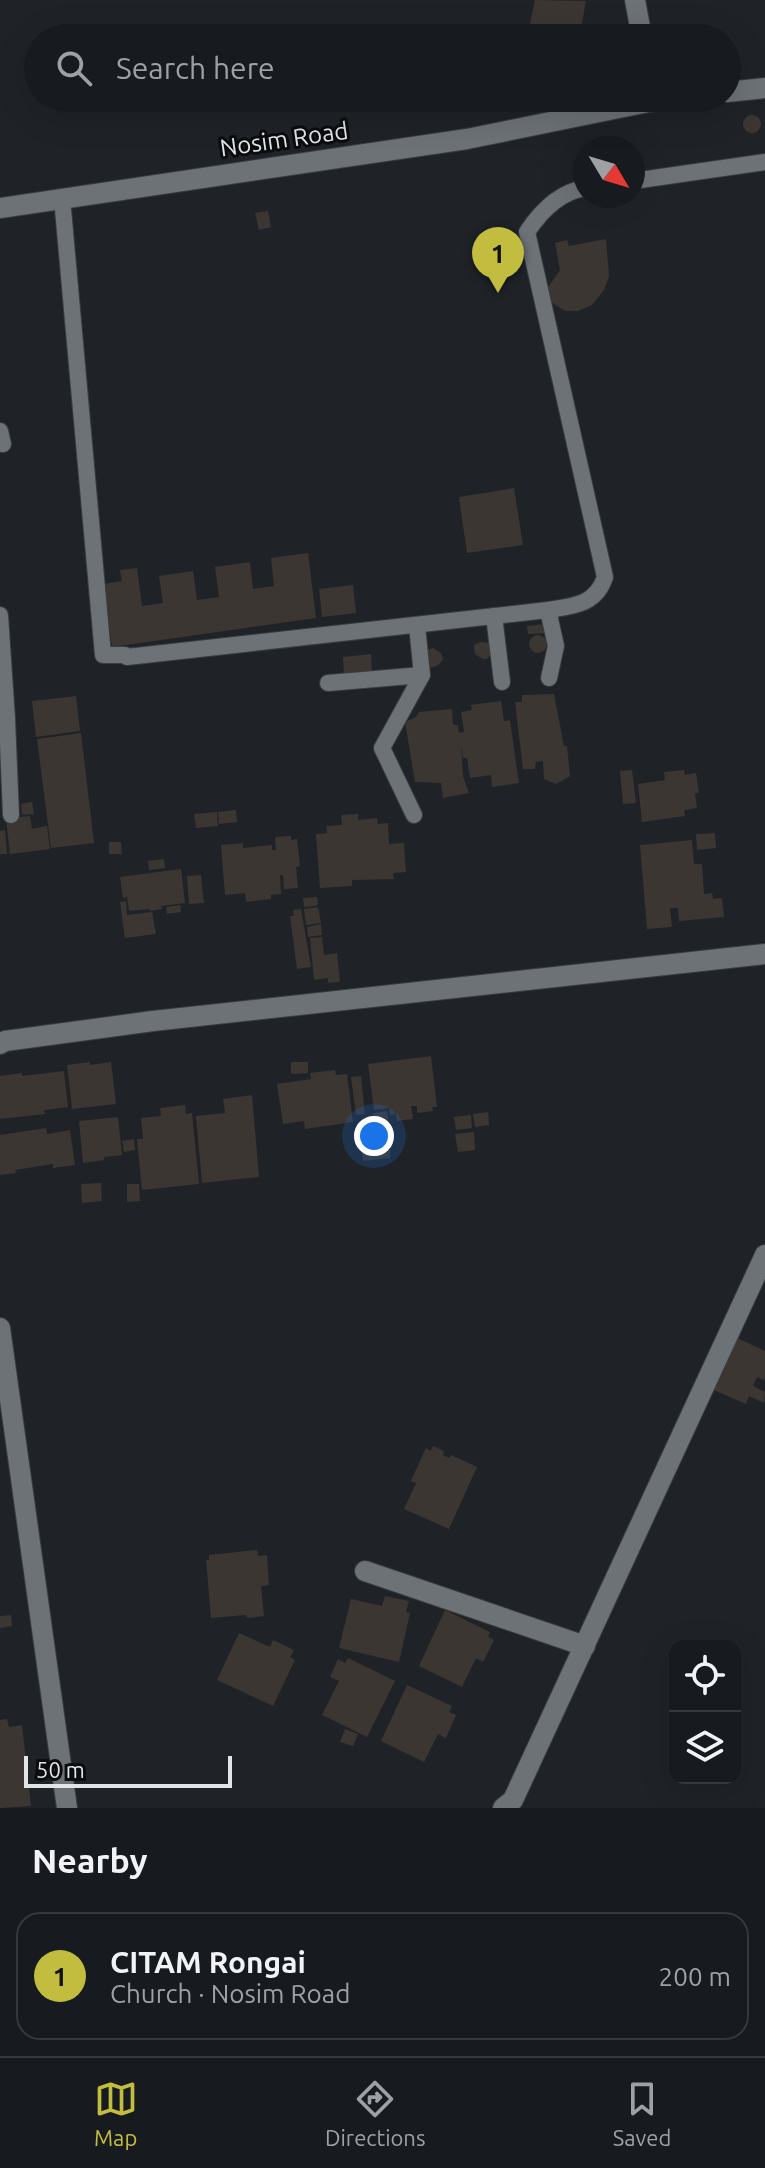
<!DOCTYPE html>
<meta charset="utf-8">
<style>
:root{--surface:#171a1e;--page:#24272b;--text:#f1f3f6;--muted:#9ea1a4;--line:#36383c;--accent:#c2bd3f}
body{margin:0;font-family:Ubuntu,sans-serif;background:var(--page);color:var(--text)}
.controls{position:absolute;right:24px;bottom:24px;display:grid;overflow:hidden;border-radius:16px;box-shadow:0 8px 32px #0002}
.controls button{width:72px;height:72px;display:grid;place-items:center;padding:0;border:0;border-bottom:2px solid var(--line);background:var(--surface);color:var(--text);font:40px sans-serif}
.compass{position:absolute;left:573px;top:136px;width:72px;height:72px;border-radius:50%;background:var(--surface);box-shadow:0 8px 32px #0002;rotate:128deg}
.scale{position:absolute;left:24px;bottom:20px;width:208px;box-sizing:border-box;padding-left:8px;border:4px solid #e2e5e8;border-top:0;font-size:22px;line-height:28px;white-space:nowrap;color:#e2e5e8;-webkit-text-stroke:6px #0b0c0e;paint-order:stroke}
.you{position:absolute;left:374px;top:1136px;width:28px;height:28px;margin:-20px;border:6px solid #fff;border-radius:50%;background:#1a73e8;box-shadow:0 0 0 12px #1a73e833}
.badge{display:grid;place-items:center;width:52px;height:52px;border-radius:50%;background:var(--accent);color:#111;font-size:26px;font-weight:700}
.pin{position:absolute;translate:-50% -66px;filter:drop-shadow(0 2px 4px #0008)}
.pin::after{content:'';position:absolute;top:42px;width:28px;height:24px;background:inherit;clip-path:polygon(0 0,100% 0,50% 100%)}
.list{margin:0;padding:0;list-style:none}
h2{display:flex;justify-content:space-between;align-items:center;height:104px;margin:0;padding:0 32px;font-size:34px}
h2 small{font-size:26px;font-weight:400;color:var(--muted)}
.list li{display:grid;grid-template-columns:52px 1fr auto;gap:24px;align-items:center;box-sizing:border-box;height:128px;margin:0 16px 16px;padding:0 16px;border:2px solid var(--line);border-radius:24px}
.list b{display:block;font-size:30px;white-space:nowrap}
.list p{margin:0;font-size:26px;white-space:nowrap;color:var(--muted)}
.list em{font-size:26px;font-style:normal;color:var(--muted)}
.icon{flex:none;width:44px;height:44px;fill:none;stroke:currentColor;stroke-width:2;stroke-linecap:round;stroke-linejoin:round}
.map{position:relative;flex:none;width:765px;height:1808px;overflow:hidden}
.search{position:absolute;background:var(--surface);box-shadow:0 8px 32px #0002;left:24px;right:24px;top:24px;height:88px;display:flex;align-items:center;gap:20px;box-sizing:border-box;padding:0 28px;border-radius:44px;color:var(--muted);font-size:30px}
.sheet{height:248px;background:var(--surface)}
nav{display:flex;justify-content:space-around;align-items:center;box-sizing:border-box;height:112px;border-top:2px solid var(--line);background:var(--surface);font-size:22px;color:var(--muted)}
nav a{display:grid;justify-items:center;gap:4px}
nav .on{color:var(--accent)}
.map>svg:first-child{display:block}
.building{fill:#3b3632}
.lines{fill:none;stroke-linecap:round;stroke-linejoin:round}
.service-casing{stroke:#393d40;stroke-width:18}
.minor-casing{stroke:#393d40;stroke-width:22}
.service{stroke:#6d7277;stroke-width:16}
.minor{stroke:#6d7277;stroke-width:20}
.labels{text-anchor:middle;dominant-baseline:central;stroke-width:6;stroke-linejoin:round;paint-order:stroke}
.street-label{font-size:24px;fill:#e2e5e8;stroke:#0b0c0e}
</style>
<div class="map">
<svg width="765" height="1808" viewBox="0 0 765 1808">
<rect width="100%" height="100%" fill="#1f2328"/>
<!-- building -->
<g class="building">
<polygon points="535,0 586,1 579,38 552,38 528,33"/>
<circle cx="752" cy="124" r="9"/>
<polygon points="268,211 271,227 259,230 255,213"/>
<polygon points="606,239 609,276 604,290 592,305 578,311 565,311 542,296 560,270 555,243 567,240 569,246"/>
<polygon points="514,488 523,545 467,553 459,497"/>
<polygon points="308,553 316,618 112,647 103,584 122,581 120,570 137,568 142,606 163,603 159,576 193,571 197,600 219,597 215,567 250,562 253,589 274,586 271,558"/>
<polygon points="353,585 356,613 322,617 319,589"/>
<polygon points="545,624 546,633 528,634 527,626"/>
<circle cx="538" cy="644" r="9"/>
<polygon points="480,642 490,643 494,651 487,659 483,659 475,654 474,645"/>
<polygon points="433,648 441,653 443,660 437,666 427,668 427,650"/>
<polygon points="371,654 372,673 344,676 343,657"/>
<polygon points="554,694 564,746 567,746 570,776 556,784 544,779 543,761 536,762 535,769 523,769 515,702 522,702 522,695"/>
<polygon points="76,696 80,731 36,737 32,701"/>
<polygon points="501,701 504,721 510,720 519,783 492,787 491,775 470,778 467,758 463,758 461,744 463,776 469,793 443,798 441,783 415,782 405,722 416,717 419,712 452,709 453,725 458,725 459,733 464,732 461,712 472,710 471,705"/>
<polygon points="81,733 94,843 51,848 37,739"/>
<polygon points="632,770 636,803 623,804 620,771"/>
<polygon points="684,770 685,775 696,773 699,793 695,793 697,808 684,810 685,816 642,822 638,784 665,780 664,772"/>
<polygon points="32,802 34,814 22,815 21,804"/>
<polygon points="236,810 237,822 219,824 218,812"/>
<polygon points="217,812 218,826 196,828 194,814"/>
<polygon points="358,814 358,820 377,818 378,824 388,823 389,844 404,843 406,872 393,873 394,879 352,880 352,886 320,888 316,834 327,833 326,826 342,825 341,815"/>
<polygon points="30,816 32,829 47,826 50,849 10,854 6,819"/>
<polygon points="5,830 7,854 0,854 0,831"/>
<polygon points="715,833 716,848 697,850 696,834"/>
<polygon points="291,836 291,840 297,839 300,866 296,867 298,888 284,889 283,875 280,875 281,894 271,895 271,899 246,902 245,893 225,895 221,845 243,843 243,848 272,845 272,850 276,850 275,837"/>
<polygon points="692,840 694,864 702,864 704,894 712,893 713,899 722,898 724,917 679,921 678,908 670,908 672,927 647,929 640,845"/>
<polygon points="109,842 121,842 122,854 109,854"/>
<polygon points="164,859 165,868 149,870 148,861"/>
<polygon points="181,869 185,903 161,906 162,909 150,911 149,909 129,911 127,897 123,898 120,877"/>
<polygon points="201,875 204,903 189,904 187,876"/>
<polygon points="317,897 318,904 315,906 304,907 303,898"/>
<polygon points="126,901 127,915 152,912 156,934 125,938 120,902"/>
<polygon points="180,905 181,912 167,914 166,907"/>
<polygon points="318,907 321,923 306,925 304,909"/>
<polygon points="301,909 311,967 297,969 290,916 294,916 293,910"/>
<polygon points="321,924 322,935 308,937 307,927"/>
<polygon points="322,937 324,955 337,953 340,982 328,983 328,978 314,980 310,938"/>
<polygon points="431,1056 437,1107 432,1107 433,1111 417,1113 417,1106 411,1106 413,1119 397,1121 396,1114 390,1115 389,1108 374,1110 368,1064"/>
<polygon points="90,1062 90,1065 111,1062 116,1104 72,1109 67,1065"/>
<polygon points="291,1062 308,1062 308,1073 291,1074"/>
<polygon points="335,1070 336,1075 347,1074 353,1122 305,1129 304,1121 283,1124 277,1084 311,1079 310,1073"/>
<polygon points="64,1071 68,1107 44,1110 45,1114 0,1119 0,1076 22,1073 22,1076"/>
<polygon points="361,1076 365,1114 356,1115 351,1077"/>
<polygon points="252,1095 259,1177 202,1183 196,1116 225,1113 223,1099"/>
<polygon points="185,1105 186,1114 192,1113 199,1184 142,1190 137,1139 143,1139 141,1118 161,1116 160,1108"/>
<polygon points="387,1111 392,1148 377,1149 373,1113"/>
<polygon points="488,1112 489,1125 475,1127 473,1114"/>
<polygon points="471,1115 472,1128 456,1130 454,1117"/>
<polygon points="118,1117 122,1155 104,1157 104,1160 83,1163 79,1121"/>
<polygon points="371,1120 375,1148 361,1150 357,1122"/>
<polygon points="46,1128 47,1134 70,1130 75,1165 53,1168 53,1164 15,1170 16,1173 0,1175 0,1135"/>
<polygon points="474,1132 475,1150 458,1152 455,1134"/>
<polygon points="134,1139 135,1150 124,1152 122,1141"/>
<polygon points="375,1150 390,1150 390,1158 363,1161 362,1152"/>
<polygon points="101,1183 102,1201 82,1203 81,1184"/>
<polygon points="127,1184 139,1184 140,1201 127,1202"/>
<polygon points="733,1336 765,1351 765,1377 764,1380 757,1377 753,1386 765,1392 764,1403 749,1396 746,1404 709,1388"/>
<polygon points="433,1446 444,1451 443,1455 449,1458 451,1455 477,1467 449,1529 404,1509 416,1483 411,1481 426,1448 431,1451"/>
<polygon points="257,1550 258,1556 267,1555 269,1585 261,1586 264,1616 247,1618 246,1615 211,1618 206,1560 209,1560 209,1555"/>
<polygon points="385,1596 409,1601 406,1612 410,1613 399,1662 339,1648 351,1599 382,1606"/>
<polygon points="445,1610 490,1632 488,1637 494,1640 483,1662 476,1658 462,1687 419,1666"/>
<polygon points="11,1615 12,1626 0,1628 0,1616"/>
<polygon points="239,1633 270,1647 273,1640 294,1650 290,1657 295,1660 273,1706 217,1680"/>
<polygon points="348,1658 395,1681 367,1737 322,1715 339,1681 330,1677 338,1659 345,1663"/>
<polygon points="407,1685 452,1706 449,1712 456,1715 446,1738 438,1734 424,1762 381,1741"/>
<polygon points="7,1719 9,1727 22,1725 31,1806 0,1808 0,1720"/>
<polygon points="345,1729 358,1734 353,1746 340,1742"/>
</g>
<g class="lines">
<!-- service casing -->
<g class="service-casing">
<g id="service">
<polyline points="633,181 765,162"/>
<path d="M62,198L103,655H125L127,657L548,610C573,606 596,605 605,577L527,232C541,211 559,192 585,188"/>
<polyline points="0,431 3,444"/>
<polyline points="548,610 556,646 549,678"/>
<polyline points="0,615 7,719"/>
<polyline points="494,616 502,682"/>
<polyline points="328,683 422,675"/>
<polyline points="0,721 7,719 11,815"/>
<polyline points="414,815 382,748 422,675 417,626"/>
</g>
</g>
<!-- minor casing -->
<g class="minor-casing">
<g id="minor">
<polyline points="635,0 642,38"/>
<polyline points="727,92 765,88"/>
<polyline points="0,208 467,139 668,98"/>
<polyline points="0,1044 5,1041 153,1021 765,954"/>
<polyline points="0,1328 67,1808"/>
<polyline points="365,1571 585,1646"/>
<polyline points="503,1808 513,1800 765,1255"/>
</g>
</g>
<!-- service -->
<use href="#service" class="service"/>
<!-- minor -->
<use href="#minor" class="minor"/>
</g>
<g class="labels">
<!-- street labels -->
<g class="street-label">
<text transform="translate(284 139) rotate(-8)">Nosim Road</text>
</g>
</g>
</svg>
<div class="controls">
<button><svg class="icon" aria-label="locate" viewBox="0 0 24 24"><circle cx="12" cy="12" r="6"/><path d="M12 2v4M12 18v4M2 12h4M18 12h4"/></svg></button>
<button><svg class="icon" aria-label="layers" viewBox="0 0 24 24"><path d="M12 4l9 5-9 5-9-5zM3 14l9 5 9-5"/></svg></button>
</div>
<svg class="compass" viewBox="-18 -18 36 36"><path d="M0-13l5 13h-10z" fill="#e53935"/><path d="M0 13l5-13h-10z" fill="#9ea1a4"/></svg>
<div class="scale">50 m</div>
<div class="you"></div>
<div class="pin badge" style="left:498px;top:293px">1</div>
<div class="search"><svg class="icon" aria-label="search" viewBox="0 0 24 24"><circle cx="10" cy="10" r="6"/><path d="M15 15l6 6"/></svg>Search here</div>
</div>
<section class="sheet">
<h2>Nearby<small></small></h2>
<ul class="list">
<li><span class="badge">1</span><div><b>CITAM Rongai</b><p>Church · Nosim Road</p></div><em>200 m</em></li>
</ul>
</section>
<nav>
<a class="on"><svg class="icon" aria-label="map" viewBox="0 0 24 24"><path d="M3 6l6-2 6 2 6-2v14l-6 2-6-2-6 2zM9 4v14M15 6v14"/></svg>Map</a>
<a><svg class="icon" aria-label="directions" viewBox="0 0 24 24"><path d="M12 3l9 9-9 9-9-9zM9 14v-3h6M13 9l2 2-2 2"/></svg>Directions</a>
<a><svg class="icon" aria-label="saved" viewBox="0 0 24 24"><path d="M7 4h10v16l-5-4-5 4z"/></svg>Saved</a>
</nav>
